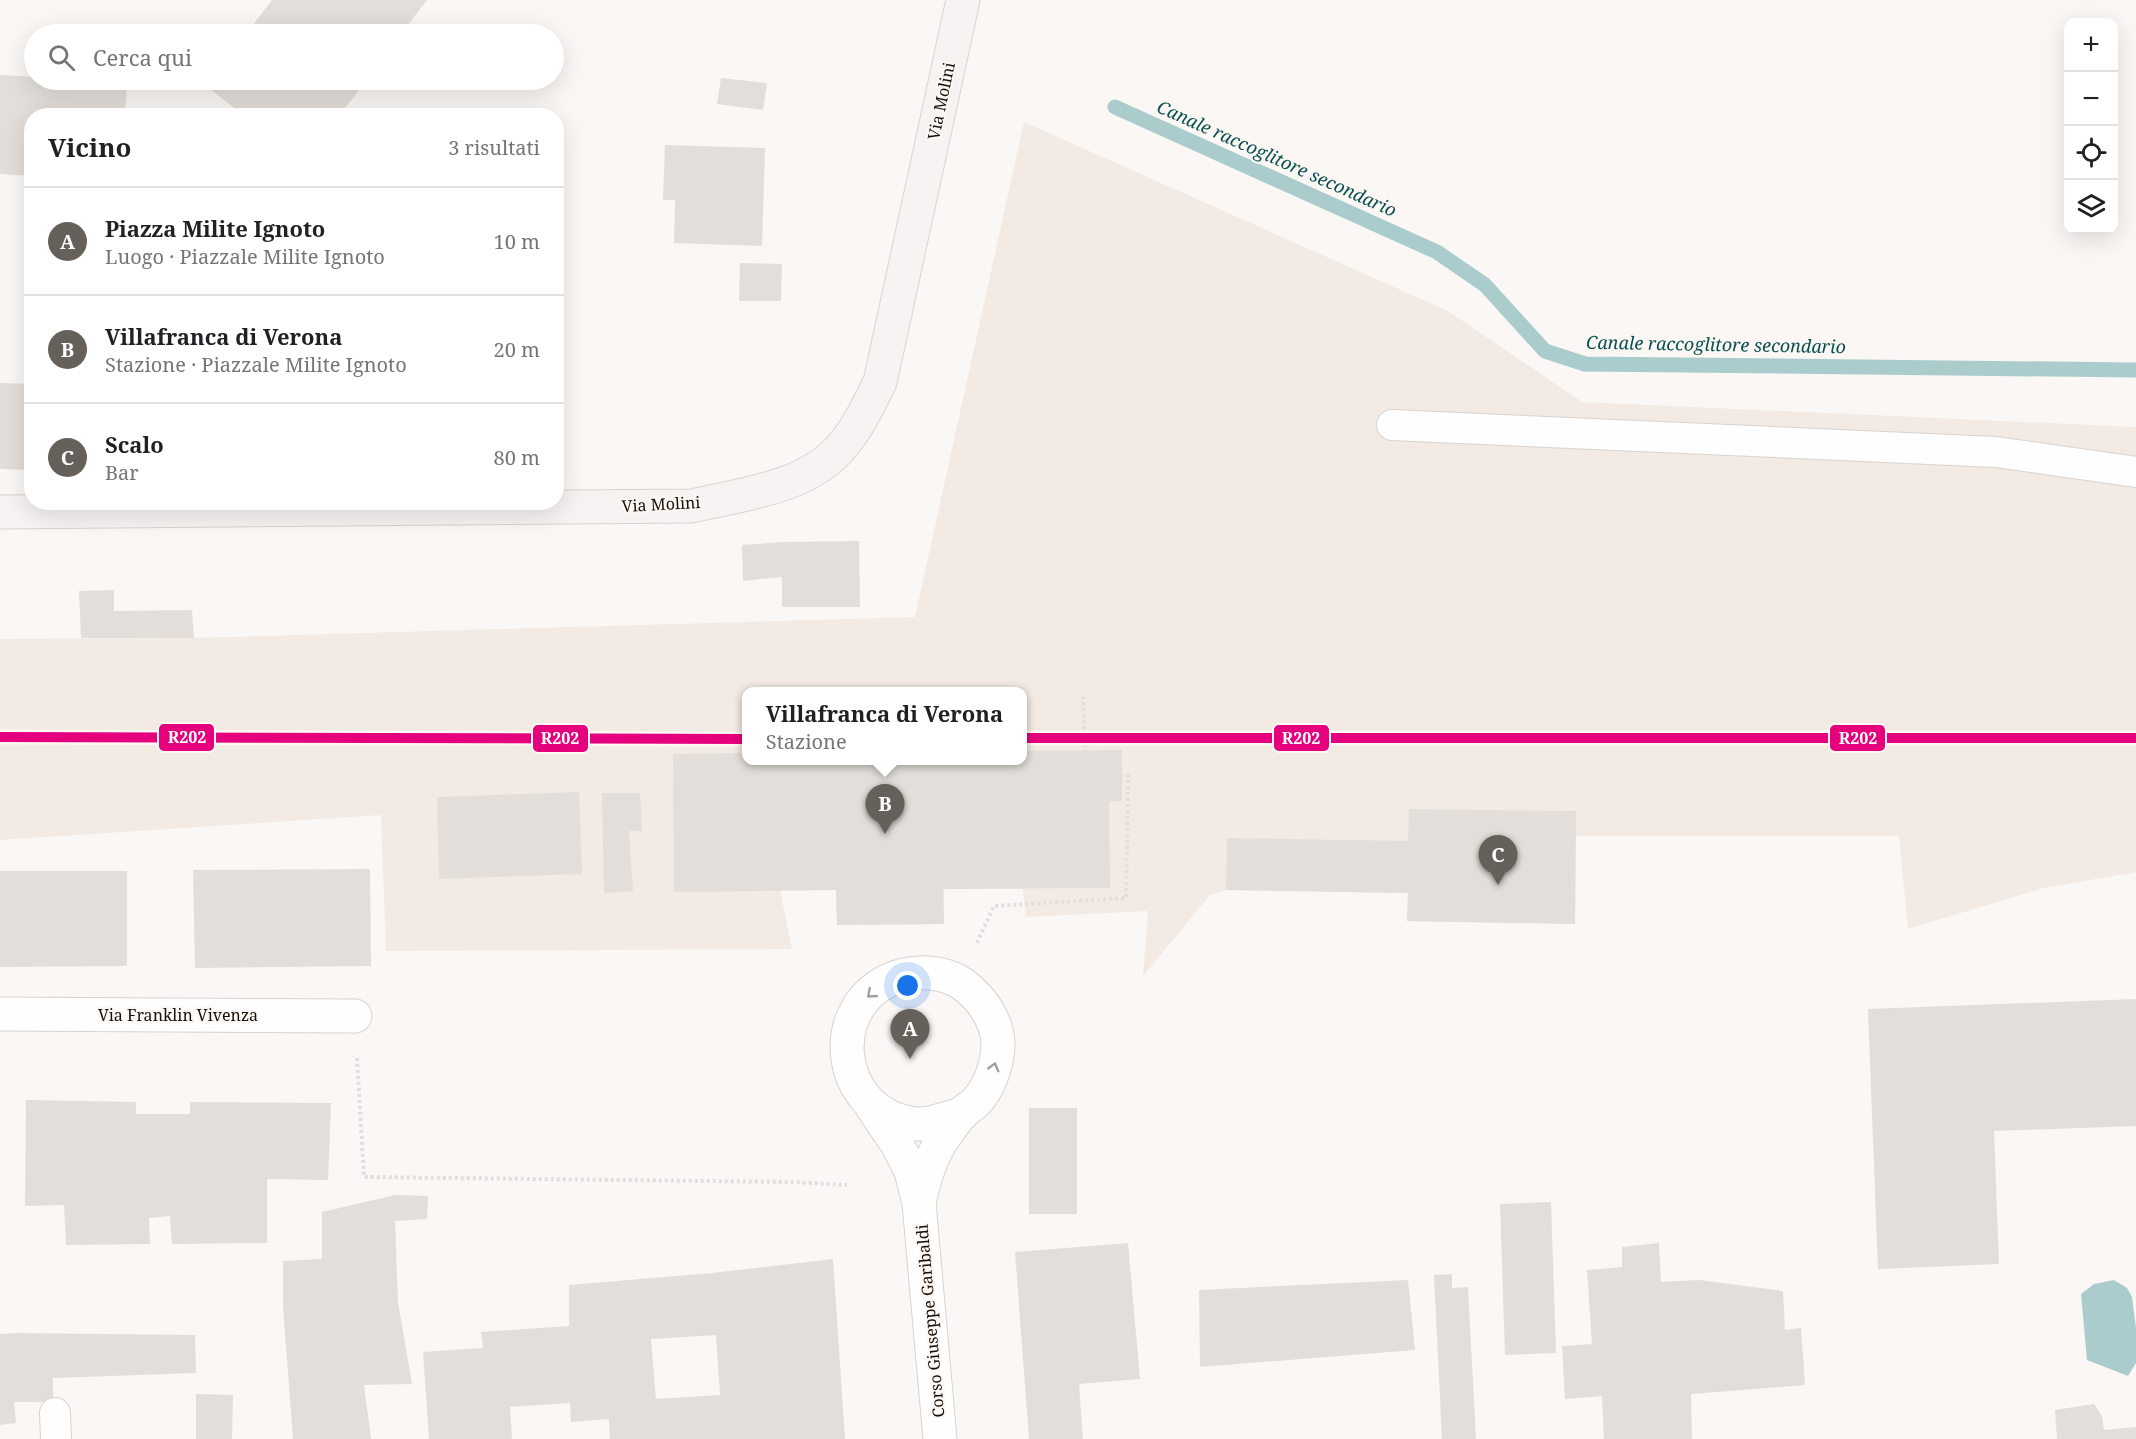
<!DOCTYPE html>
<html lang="it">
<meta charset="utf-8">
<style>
:root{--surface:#fff;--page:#f6f6f6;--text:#202124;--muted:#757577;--line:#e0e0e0;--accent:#66605b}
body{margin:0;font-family:"Noto Serif",serif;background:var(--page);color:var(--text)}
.controls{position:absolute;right:18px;top:18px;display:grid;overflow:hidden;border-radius:12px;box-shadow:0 6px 24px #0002}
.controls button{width:54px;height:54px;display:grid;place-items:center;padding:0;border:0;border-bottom:2px solid var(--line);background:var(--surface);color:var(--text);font:30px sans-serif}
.you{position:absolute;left:908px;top:986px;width:21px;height:21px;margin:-15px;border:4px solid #fff;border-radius:50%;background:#1a73e8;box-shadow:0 0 0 9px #1a73e833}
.badge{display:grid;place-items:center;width:39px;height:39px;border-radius:50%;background:var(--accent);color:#fff;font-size:20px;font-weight:700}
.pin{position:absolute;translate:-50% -50px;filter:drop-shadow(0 2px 3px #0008)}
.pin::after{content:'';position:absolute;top:32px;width:21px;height:18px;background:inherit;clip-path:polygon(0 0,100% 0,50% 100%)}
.popup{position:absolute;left:742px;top:687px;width:285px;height:78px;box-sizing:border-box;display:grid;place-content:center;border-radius:12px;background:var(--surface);filter:drop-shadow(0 2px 4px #0005);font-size:20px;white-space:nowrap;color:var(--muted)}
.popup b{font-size:22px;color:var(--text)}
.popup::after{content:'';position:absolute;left:50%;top:100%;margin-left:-12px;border:12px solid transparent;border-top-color:var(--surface)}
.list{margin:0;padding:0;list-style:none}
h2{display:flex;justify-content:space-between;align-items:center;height:78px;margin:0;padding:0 24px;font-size:26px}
h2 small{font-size:20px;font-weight:400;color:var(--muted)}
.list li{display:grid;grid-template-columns:39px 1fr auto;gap:18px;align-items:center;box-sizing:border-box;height:108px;padding:0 24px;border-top:2px solid var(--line)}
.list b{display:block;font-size:22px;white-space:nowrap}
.list p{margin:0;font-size:20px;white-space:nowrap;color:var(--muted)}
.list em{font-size:20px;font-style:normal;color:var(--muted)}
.icon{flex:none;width:33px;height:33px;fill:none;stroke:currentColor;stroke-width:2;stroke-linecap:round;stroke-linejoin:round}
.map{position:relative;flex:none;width:2136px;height:1439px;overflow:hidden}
.search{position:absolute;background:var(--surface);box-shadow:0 6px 24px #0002;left:24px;top:24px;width:540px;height:66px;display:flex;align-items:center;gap:15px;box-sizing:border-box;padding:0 21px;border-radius:33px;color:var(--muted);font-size:22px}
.panel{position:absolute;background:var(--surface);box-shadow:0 6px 24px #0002;left:24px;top:108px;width:540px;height:402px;border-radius:24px}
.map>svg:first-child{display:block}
.built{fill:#f2eae3;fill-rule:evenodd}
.water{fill:#abcccc}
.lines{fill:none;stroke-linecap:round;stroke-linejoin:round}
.stream{stroke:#abcccc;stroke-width:15}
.building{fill:#e3ded9;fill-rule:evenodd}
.service-casing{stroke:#d9d3ce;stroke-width:32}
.minor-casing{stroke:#d9d3ce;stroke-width:35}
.secondary-casing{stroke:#d9d3ce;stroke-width:35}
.path{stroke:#e0dfdf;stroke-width:4;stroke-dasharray:3 3;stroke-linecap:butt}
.service{stroke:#fefefe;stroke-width:30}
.minor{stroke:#fefefe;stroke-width:33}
.secondary{stroke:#f7f3f2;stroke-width:33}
.rail-1-casing{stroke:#fcf7f3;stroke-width:15}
.rail-1{stroke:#e5007d;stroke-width:10}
.oneway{stroke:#a29e9c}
.labels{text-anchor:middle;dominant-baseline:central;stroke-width:4.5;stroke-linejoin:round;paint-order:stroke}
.street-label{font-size:16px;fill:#170f08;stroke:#fcf7f3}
.water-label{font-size:18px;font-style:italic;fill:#095154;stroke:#fcf7f3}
.line-badge{stroke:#fcf7f3;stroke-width:2}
.badge-label{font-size:16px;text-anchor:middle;font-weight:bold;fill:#fff}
</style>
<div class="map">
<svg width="2136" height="1439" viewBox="0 0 2136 1439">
<rect width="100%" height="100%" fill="#faf7f5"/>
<!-- built -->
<path class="built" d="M1024,122L1448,311L1582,402L2136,427V872L2043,888L1908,929L1899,836H1576L1575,924L1407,921L1408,893L1227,890L1210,895L1143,976L1148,911L1026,917L1023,889H944V924L837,925L836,890H780L792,949L386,951L381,815L0,840V639L194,638L915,617ZM747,692H1023V760H747Z"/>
<!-- water -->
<polygon class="water" points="2114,1280 2127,1288 2132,1297 2136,1328 2136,1363 2128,1376 2087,1360 2081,1294 2094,1284"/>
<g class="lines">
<!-- stream -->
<polyline class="stream" points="1115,107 1437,252 1485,285 1545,351 1585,364 2136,370"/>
</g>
<!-- building -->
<g class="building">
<polygon points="272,0 427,0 401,34 246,34"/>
<polygon points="0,75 34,77 34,80 127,83 125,116 32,116 32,176 0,174"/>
<polygon points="721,78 767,83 763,110 717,104"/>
<polygon points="212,80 367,80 339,116 245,116 207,87"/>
<polygon points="665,145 765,148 762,246 674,243 675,200 663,200"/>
<polygon points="740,263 782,264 781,301 739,301"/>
<polygon points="0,383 32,384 32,470 0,469"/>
<polygon points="859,541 860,607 782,607 782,577 743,581 742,545 783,542"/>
<polygon points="114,590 114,611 192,610 194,638 81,638 79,591"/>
<polygon points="1122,750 1122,801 1109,801 1110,888 943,889 944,924 837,925 836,890 674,892 673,754 747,753 747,760 1023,760 1023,751"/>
<polygon points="579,792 582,874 439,879 437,797"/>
<polygon points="602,793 640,793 642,831 629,831 633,891 604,893"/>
<polygon points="1409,809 1576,811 1575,924 1407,921 1408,893 1226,890 1227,838 1408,841"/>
<polygon points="370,869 371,966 195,968 193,870"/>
<polygon points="0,871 127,871 127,966 0,967"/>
<polygon points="2136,999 2136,1126 1994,1131 1999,1264 1878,1269 1868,1009"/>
<polygon points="26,1100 136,1102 136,1114 190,1114 190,1102 331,1103 328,1180 267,1179 267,1243 172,1244 170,1216 149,1218 150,1244 66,1245 64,1205 25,1206"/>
<rect x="1029" y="1108" width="48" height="106"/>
<polygon points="395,1195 428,1196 427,1219 395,1221 398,1302 412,1384 364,1385 371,1439 293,1439 283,1307 283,1261 322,1259 322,1212"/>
<polygon points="1551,1202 1556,1353 1505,1355 1500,1204"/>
<polygon points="1128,1243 1140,1379 1079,1384 1083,1439 1029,1439 1015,1252"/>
<polygon points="1659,1243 1661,1282 1699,1280 1783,1291 1785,1330 1801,1328 1805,1385 1691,1394 1692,1439 1604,1439 1602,1396 1565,1399 1562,1346 1592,1344 1587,1270 1622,1267 1622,1247"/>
<path d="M833,1259L845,1439H610L609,1419L571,1422L570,1403L510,1407L512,1439H429L423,1352L483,1348L481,1332L569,1326V1285L712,1273ZM716,1335L720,1395L656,1399L651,1339Z"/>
<polygon points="1452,1274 1452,1288 1468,1287 1476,1439 1442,1439 1434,1275"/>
<polygon points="1408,1280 1415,1350 1200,1367 1199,1290"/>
<polygon points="15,1333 195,1335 196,1373 53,1378 53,1402 14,1402 16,1423 0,1425 0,1334"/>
<polygon points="196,1394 233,1395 232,1439 196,1439"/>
<polygon points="2094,1404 2102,1416 2104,1430 2136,1427 2136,1439 2057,1439 2055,1410"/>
</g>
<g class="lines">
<!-- service casing -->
<g class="service-casing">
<g id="service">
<polyline points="1392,425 1996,452 2136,472"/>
<polyline points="55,1413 56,1439"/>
</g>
</g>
<!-- minor casing -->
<g class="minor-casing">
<g id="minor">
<polyline points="0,1014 355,1016"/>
<polyline points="872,1107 897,1144 911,1171 919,1203 940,1439"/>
<path d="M919,1203C924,1181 929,1162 940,1143C947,1133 954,1122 962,1113C966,1109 972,1106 976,1102C990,1087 998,1063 998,1043C997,1019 980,996 961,983C944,972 922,971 904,975C820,997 833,1116 917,1124C931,1125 949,1117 962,1114"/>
</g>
</g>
<!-- secondary casing -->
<g class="secondary-casing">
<path id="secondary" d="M0,512L692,506C743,494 808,488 843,445C859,426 869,404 880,382L963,0"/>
</g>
<!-- path -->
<g class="path">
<polyline points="977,943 994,906 1126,898 1128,776 1087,777 1083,697"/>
<polyline points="357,1058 364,1177 793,1182 847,1185"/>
</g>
<!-- service -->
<use href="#service" class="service"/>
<!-- minor -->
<use href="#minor" class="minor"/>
<!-- secondary -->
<use href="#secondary" class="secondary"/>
<!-- rail-1 casing -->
<g class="rail-1-casing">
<g id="rail-1">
<polyline points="0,737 747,739"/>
<polyline points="1023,738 2136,738"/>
</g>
</g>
<!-- rail-1 -->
<use href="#rail-1" class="rail-1"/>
</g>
<!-- one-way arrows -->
<defs><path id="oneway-chevron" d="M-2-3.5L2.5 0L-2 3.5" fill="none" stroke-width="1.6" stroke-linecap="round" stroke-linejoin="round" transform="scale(1.5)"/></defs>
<g class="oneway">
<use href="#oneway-chevron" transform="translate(871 994) rotate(139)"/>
<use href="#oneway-chevron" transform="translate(994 1067) rotate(-75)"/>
</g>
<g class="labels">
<!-- street labels -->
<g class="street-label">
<text transform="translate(941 101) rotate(-78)">Via Molini</text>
<text transform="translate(661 504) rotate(-3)">Via Molini</text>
<text x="178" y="1015">Via Franklin Vivenza</text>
<text transform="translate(930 1321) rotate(-95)">Corso Giuseppe Garibaldi</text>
</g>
<!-- water labels -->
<g class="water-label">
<text transform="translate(1277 158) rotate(24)">Canale raccoglitore secondario</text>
<text transform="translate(1716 344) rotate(1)">Canale raccoglitore secondario</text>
</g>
</g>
<g class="line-badge">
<rect x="158" y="723" width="57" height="29" rx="6" fill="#e5007d"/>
<rect x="1273" y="724" width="57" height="28" rx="6" fill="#e5007d"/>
<rect x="1829" y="724" width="57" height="28" rx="6" fill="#e5007d"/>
<rect x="532" y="724" width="57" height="29" rx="6" fill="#e5007d"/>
</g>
<g class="badge-label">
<text x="187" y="743">R202</text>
<text x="1301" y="744">R202</text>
<text x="1858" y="744">R202</text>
<text x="560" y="744">R202</text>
</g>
</svg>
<div class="controls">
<button>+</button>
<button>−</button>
<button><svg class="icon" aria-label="locate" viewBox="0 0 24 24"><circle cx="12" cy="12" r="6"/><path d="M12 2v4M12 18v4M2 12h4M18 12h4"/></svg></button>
<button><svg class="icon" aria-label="layers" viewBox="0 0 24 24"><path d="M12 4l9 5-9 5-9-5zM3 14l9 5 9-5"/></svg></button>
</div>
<div class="you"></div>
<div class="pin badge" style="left:910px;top:1059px">A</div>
<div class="pin badge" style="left:885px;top:834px">B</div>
<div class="popup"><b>Villafranca di Verona</b>Stazione</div>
<div class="pin badge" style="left:1498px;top:885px">C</div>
<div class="search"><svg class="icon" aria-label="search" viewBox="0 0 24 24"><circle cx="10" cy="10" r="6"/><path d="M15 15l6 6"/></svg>Cerca qui</div>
<section class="panel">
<h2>Vicino<small>3 risultati</small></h2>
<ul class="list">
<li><span class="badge">A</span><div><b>Piazza Milite Ignoto</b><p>Luogo · Piazzale Milite Ignoto</p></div><em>10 m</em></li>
<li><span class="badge">B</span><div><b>Villafranca di Verona</b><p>Stazione · Piazzale Milite Ignoto</p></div><em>20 m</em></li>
<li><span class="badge">C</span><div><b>Scalo</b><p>Bar</p></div><em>80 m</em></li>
</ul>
</section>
</div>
